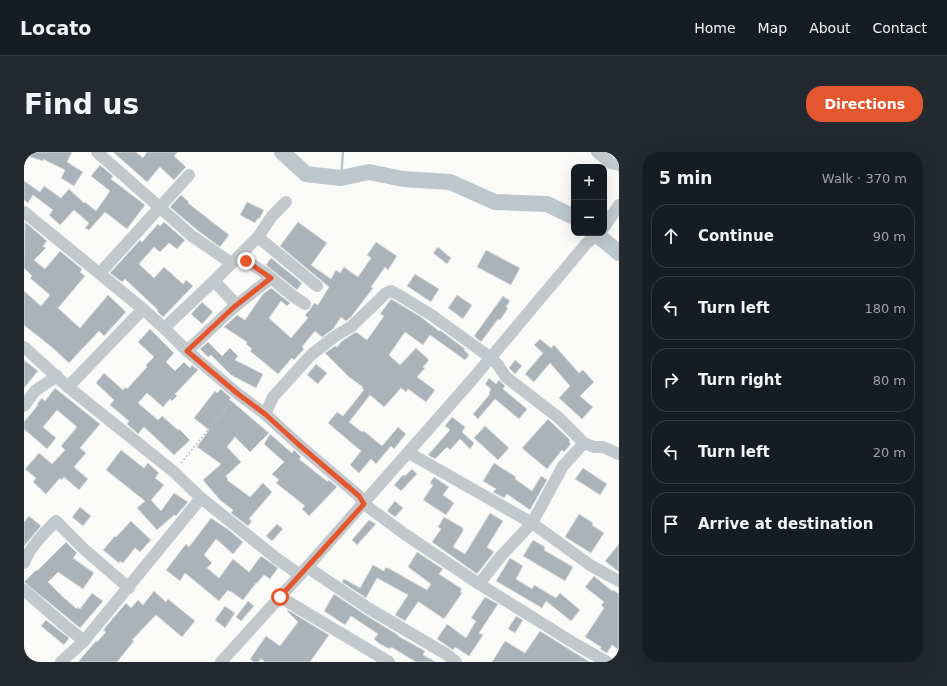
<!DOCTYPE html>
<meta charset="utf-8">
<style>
:root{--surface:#171b24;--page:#242831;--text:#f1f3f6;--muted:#9ea1a6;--line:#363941;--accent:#e4572e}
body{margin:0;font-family:"DejaVu Sans",sans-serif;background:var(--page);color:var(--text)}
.controls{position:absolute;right:12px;top:12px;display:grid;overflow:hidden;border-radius:8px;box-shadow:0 4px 16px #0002}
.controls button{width:36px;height:36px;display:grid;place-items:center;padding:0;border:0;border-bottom:1px solid var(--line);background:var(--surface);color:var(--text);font:20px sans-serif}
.stop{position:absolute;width:12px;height:12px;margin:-9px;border:3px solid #e4572e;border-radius:50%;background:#fff}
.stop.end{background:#e4572e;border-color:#fff;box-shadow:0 1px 4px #0008}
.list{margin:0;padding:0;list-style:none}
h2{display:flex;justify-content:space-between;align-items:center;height:52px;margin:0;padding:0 16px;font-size:17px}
h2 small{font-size:13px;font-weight:400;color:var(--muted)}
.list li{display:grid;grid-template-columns:26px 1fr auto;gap:12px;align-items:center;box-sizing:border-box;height:64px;margin:0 8px 8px;padding:0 8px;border:1px solid var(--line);border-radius:16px}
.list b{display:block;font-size:15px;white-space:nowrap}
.list em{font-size:13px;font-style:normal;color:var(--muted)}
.icon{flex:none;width:22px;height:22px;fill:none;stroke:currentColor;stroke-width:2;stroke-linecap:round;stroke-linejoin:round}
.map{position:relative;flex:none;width:595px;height:510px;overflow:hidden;border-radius:16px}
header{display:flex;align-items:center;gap:24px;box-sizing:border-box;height:56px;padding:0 20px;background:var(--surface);border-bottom:1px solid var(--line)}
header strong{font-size:19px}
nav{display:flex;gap:22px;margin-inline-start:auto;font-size:14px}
.intro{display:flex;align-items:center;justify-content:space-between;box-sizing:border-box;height:96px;padding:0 24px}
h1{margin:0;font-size:28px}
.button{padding:10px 18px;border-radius:16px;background:var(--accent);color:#fff;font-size:14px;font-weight:700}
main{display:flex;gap:24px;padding:0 24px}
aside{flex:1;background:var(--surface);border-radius:16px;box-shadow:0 4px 16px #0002}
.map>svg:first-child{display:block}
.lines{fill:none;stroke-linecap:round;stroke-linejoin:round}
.stream{stroke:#bbc7cb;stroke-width:2.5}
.river{stroke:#bbc7cb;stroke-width:16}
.building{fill:#aab3b9;stroke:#dcdcda}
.path{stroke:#bbbfc2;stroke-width:1.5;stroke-dasharray:2 2;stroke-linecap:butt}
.minor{stroke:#c3c8cc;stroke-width:12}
.route{stroke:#e4572e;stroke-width:5}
</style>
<header>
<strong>Locato</strong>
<nav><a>Home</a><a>Map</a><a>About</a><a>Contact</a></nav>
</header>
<div class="intro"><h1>Find us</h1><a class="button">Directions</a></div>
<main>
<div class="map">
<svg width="595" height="510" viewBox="0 0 595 510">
<rect width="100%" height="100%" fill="#fafaf8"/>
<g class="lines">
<!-- stream -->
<polyline class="stream" points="317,26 319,0"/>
<!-- river -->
<g class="river">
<polyline points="258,0 282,22 317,26 345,20 379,27 426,30 471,50 523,52 550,65"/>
<polyline points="571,81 595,101"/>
</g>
</g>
<!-- building -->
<g class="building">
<polygon points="0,0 48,0 43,10 59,20 50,34 37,26 41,18 19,7 19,9 0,3"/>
<polygon points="89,0 112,0 119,6 123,0 154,0 150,4 162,15 150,28 136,15 123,30"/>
<polygon points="76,13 89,24 87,27 121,53 103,77 81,60 65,78 61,76 65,71 50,58 36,73 25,63 29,58 9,43 4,51 0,48 0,29 16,40 20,34 37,46 45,37 60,51 61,50 72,59 86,39 67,24"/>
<polygon points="157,43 165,50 164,51 205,83 196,95 173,78 146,55"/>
<polygon points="223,50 240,58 235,67 234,66 231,71 216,63"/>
<polygon points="1,70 23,89 19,94 22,96 10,108 21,117 36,99 58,117 56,120 61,124 34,156 56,176 84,143 102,160 80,184 75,179 45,211 30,197 0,173 0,139 17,154 26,143 6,126 8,124 0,116"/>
<polygon points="140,70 161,88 153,97 145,91 136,100 130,95 115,112 130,126 140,115 159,132 162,128 169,134 139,165 133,159 134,158 101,127 98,130 86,121 116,88 118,90 134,72 136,74"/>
<polygon points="274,70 303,91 287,113 307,127 312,118 316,121 320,115 334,125 347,106 343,103 352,90 373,104 364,118 361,115 347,135 349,136 327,165 322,169 317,165 309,177 298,185 291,179 278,195 280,197 270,208 268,206 254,222 226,199 228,197 222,192 223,190 200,175 213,163 221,168 239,142 247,136 266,151 263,154 257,149 245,166 267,186 284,166 281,163 287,156 290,151 294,153 305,135 256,94"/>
<polygon points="414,95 427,106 423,112 409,101"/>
<polygon points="462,98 496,116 487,133 453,115"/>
<polygon points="247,106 278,131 273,138 242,113"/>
<polygon points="391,122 415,137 407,150 383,134"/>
<polygon points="433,143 448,153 439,167 424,156"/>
<polygon points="479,144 486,149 482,155 484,156 476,168 474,167 457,190 450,184"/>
<polygon points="367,147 397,165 415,179 416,178 441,197 440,198 445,203 441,208 406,183 399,193 381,180 365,203 376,213 392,196 405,208 399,215 401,216 393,225 411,238 402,250 384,237 382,240 377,236 360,255 346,243 325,270 338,280 340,279 358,294 374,275 382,282 370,297 367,294 352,312 347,307 335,321 326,313 337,299 304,271 313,260 319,264 340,238 338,236 339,235 325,225 301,201 311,194 313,195 318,189 332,180 343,188 360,164 356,162"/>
<polygon points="178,150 189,160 178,172 167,162"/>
<polygon points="126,177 150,201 142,210 151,219 160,210 166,216 168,213 174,218 151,242 153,244 148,249 146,247 139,255 123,241 114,251 134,268 138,264 154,278 155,277 166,288 150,303 120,275 114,282 103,272 105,269 86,253 90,248 72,231 80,221 99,238 101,235 103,237 123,215 122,213 130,205 114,190"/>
<polygon points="516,187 527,196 530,193 555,221 559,218 570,230 556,244 569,255 558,267 535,246 546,234 526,211 510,230 501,222 519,201 510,193"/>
<polygon points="184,190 198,204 206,196 214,204 211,208 239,222 232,236 207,223 187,203 184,205 176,197"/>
<polygon points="0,208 14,219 0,236"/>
<polygon points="491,208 498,214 491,222 485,216"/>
<polygon points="292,212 303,221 294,232 283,223"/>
<polygon points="465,226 472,232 475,228 481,234 479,237 503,257 495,267 471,247 454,267 449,262 466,242 465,241 467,237 461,232"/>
<polygon points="31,236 76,272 56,296 62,301 50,315 64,327 55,338 40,325 37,328 36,326 22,342 9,330 12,326 1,317 15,301 28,312 41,298 37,294 53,275 33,258 19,275 32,286 23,297 0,277 0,270 14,253 13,252 18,246 21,249"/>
<polygon points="197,237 207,246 205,247 245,281 226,300 211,285 203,295 217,310 202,324 204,327 203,328 226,345 239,331 248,340 225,367 228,369 224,374 207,361 209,358 196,348 179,328 197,312 173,295 185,278 170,266 191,239 193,241"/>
<polygon points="428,265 441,275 438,280 450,291 446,297 436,287 426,298 423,295 411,307 404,303 426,278 421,274"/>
<polygon points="524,267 546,288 545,290 547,292 540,300 538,298 523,317 498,296"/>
<polygon points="461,274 485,296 474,308 450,286"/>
<polygon points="246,282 268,301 270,298 277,305 275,307 304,330 305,328 313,335 285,364 278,357 281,354 252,331 255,328 248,322 260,310 240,292"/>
<polygon points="97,298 120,316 124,311 135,321 131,326 140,333 127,348 137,359 150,341 164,350 152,364 150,363 133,378 113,356 121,349 82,318"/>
<polygon points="470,311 492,325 491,327 508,339 517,324 523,328 506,358 483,342 480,346 469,340 472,337 459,329"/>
<polygon points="559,316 583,332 576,343 551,327"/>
<polygon points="388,317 393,322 377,339 370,333 379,323 381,324"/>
<polygon points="410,325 425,335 419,343 430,351 422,363 399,348 409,333 406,331"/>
<polygon points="371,349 379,356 371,365 363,359"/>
<polygon points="56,355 67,364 59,374 48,365"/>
<polygon points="466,361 479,369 463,395 470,400 453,422 408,390 417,377 414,375 420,365 439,376 439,379 429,395 441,402"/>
<polygon points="555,362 569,371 568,373 580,381 567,401 541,385"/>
<polygon points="5,364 17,374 0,394 0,370"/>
<polygon points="187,366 205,378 219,390 209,402 192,387 180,403 188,411 183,416 195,426 209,407 225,420 237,404 254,416 246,427 240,423 233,431 232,431 219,448 206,439 205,440 204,438 195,449 161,421 156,429 142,418 162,392 165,395"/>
<polygon points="345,368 352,372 333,393 328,388"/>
<polygon points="107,369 127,388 116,400 111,396 99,411 96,409 95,411 79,398 91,384 92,385"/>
<polygon points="253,372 259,377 248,389 242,384"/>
<polygon points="509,388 521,395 520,398 549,415 541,429 499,404"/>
<polygon points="42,390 53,401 49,406 70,421 59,437 34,420 24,430 38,444 53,457 54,455 56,457 68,441 79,449 56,476 0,430 12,418 13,419"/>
<polygon points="595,392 595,420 581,409"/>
<polygon points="393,400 419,417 415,422 438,437 436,440 438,441 420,467 395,450 394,450 381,469 371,463 384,443 353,426 342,446 318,430 320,427 336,436 349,413 360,419 361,416 364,416 403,438 407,432 384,415"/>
<polygon points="486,406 499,414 492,427 508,437 510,433 532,446 536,441 556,458 547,469 522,449 518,456 472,429"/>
<polygon points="570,424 588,439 589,438 595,442 595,498 588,493 583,501 576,497 577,495 561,485 580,456 577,453 580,450 561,435"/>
<polygon points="130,439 142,450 144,447 171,469 158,485 132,463 108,488 110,489 93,510 54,510 72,489 73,490 82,480 79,478 102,451 107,456 114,448 119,453"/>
<polygon points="310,442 340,462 374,483 374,484 401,499 399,503 412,510 392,510 367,495 366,497 356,492 350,487 354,482 327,464 321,473 300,459"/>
<polygon points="461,445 474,452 455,481 459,483 445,504 431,495 429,498 413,487 423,472 442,486 452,469 447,466"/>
<polygon points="224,449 230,454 217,469 212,465"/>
<polygon points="201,454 211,461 201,476 191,468"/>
<polygon points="264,458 305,483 286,510 241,510 237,507 234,510 230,510 226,507 242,484 256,494 274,470 263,459"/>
<polygon points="492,464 499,468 491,481 484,477"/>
<polygon points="22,468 45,486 40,493 17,474"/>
<polygon points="516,479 556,504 566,510 468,510 481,489 501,501"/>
</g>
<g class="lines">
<!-- path -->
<polyline class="path" points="157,311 208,249"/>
<!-- minor -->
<g class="minor">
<polyline points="73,0 168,84 207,111"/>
<polyline points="573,0 587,11 595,13"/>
<polyline points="0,60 119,157 140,176 163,199 214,242 241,262 274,292 335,344 340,352 382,383 455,432 553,493 583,510"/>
<polyline points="580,75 595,53"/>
<polyline points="234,85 293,134"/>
<polyline points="215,104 241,121 269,144 281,152"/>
<polyline points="76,121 165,23"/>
<polyline points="190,129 208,148 210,155"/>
<polyline points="140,176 190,129 234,85 248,64 262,50"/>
<polyline points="0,195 44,235 150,320 177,346 252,406 276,423"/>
<polyline points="163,199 210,155 247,126"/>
<polyline points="44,235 119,157"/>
<polyline points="0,254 11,239 33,224"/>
<polyline points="241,262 249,245 287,203 310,185 328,174 362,141 367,139 375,143 409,164 467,206 474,213 482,225 535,266 560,291 570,295 579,295 595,302"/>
<polyline points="385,301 508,371 566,413 595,429"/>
<path d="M0,411C5,396 21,380 32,369L61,398L105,436"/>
<polyline points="283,415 344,456 422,502 432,510"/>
<polyline points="455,432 477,404 508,371 539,314 560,291"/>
<polyline points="0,438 39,472 60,489"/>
<polyline points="256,445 365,510"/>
<polyline points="37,510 60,489 177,346"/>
<polyline points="197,510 276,423 447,229 562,92 574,81"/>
</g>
</g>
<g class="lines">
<!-- route -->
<polyline class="route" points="222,109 247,126 210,155 163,199 214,242 241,262 274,292 335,344 340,352 256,445"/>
</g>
</svg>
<div class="controls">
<button>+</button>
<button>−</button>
</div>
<div class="stop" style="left:256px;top:445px"></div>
<div class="stop end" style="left:222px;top:109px"></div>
</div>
<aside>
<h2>5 min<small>Walk · 370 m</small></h2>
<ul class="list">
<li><svg class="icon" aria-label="ahead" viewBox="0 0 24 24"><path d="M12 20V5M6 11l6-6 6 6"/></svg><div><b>Continue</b></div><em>90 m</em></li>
<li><svg class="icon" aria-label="left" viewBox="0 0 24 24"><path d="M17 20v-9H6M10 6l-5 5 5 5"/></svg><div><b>Turn left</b></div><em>180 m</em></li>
<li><svg class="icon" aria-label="right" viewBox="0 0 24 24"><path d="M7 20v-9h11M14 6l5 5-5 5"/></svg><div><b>Turn right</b></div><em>80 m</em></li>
<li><svg class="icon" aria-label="left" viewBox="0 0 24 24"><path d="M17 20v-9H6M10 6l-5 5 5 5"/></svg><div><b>Turn left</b></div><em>20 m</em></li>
<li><svg class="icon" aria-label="arrive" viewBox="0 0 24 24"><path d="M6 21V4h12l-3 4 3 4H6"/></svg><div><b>Arrive at destination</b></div></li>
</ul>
</aside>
</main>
